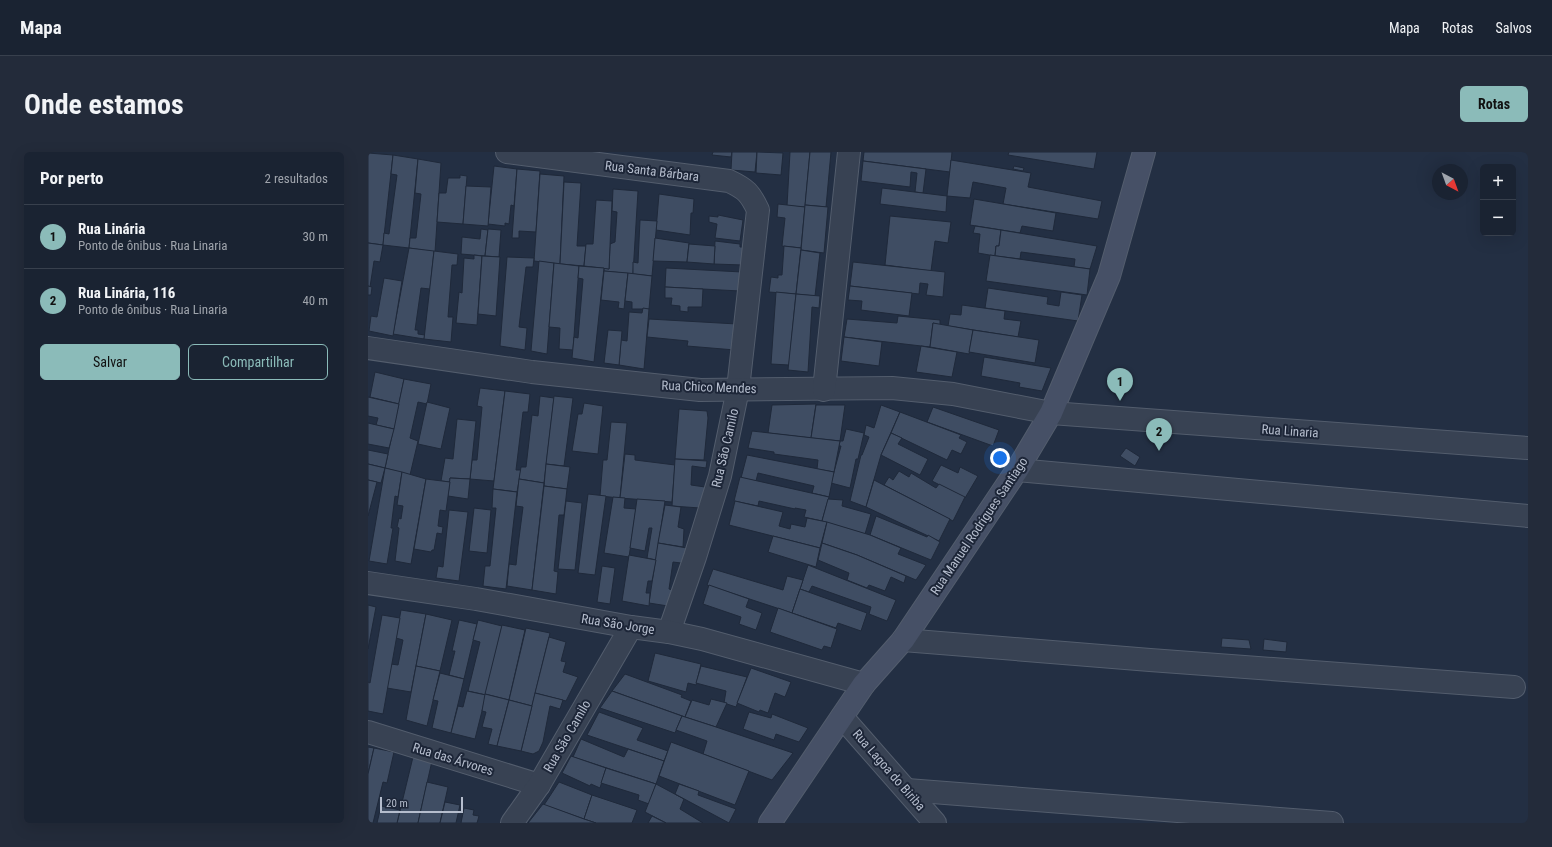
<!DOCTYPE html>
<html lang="pt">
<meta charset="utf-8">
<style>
:root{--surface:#1a2332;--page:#232b3a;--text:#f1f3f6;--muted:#9fa4ac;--line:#38404d;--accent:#8bbbb9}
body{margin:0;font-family:"Roboto Condensed",sans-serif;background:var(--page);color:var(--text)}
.controls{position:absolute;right:12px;top:12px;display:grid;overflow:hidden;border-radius:6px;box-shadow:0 4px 16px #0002}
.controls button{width:36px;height:36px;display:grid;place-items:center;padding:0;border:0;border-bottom:1px solid var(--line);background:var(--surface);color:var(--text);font:20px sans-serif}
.compass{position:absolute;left:1064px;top:12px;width:36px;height:36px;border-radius:50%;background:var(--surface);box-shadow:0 4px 16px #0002;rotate:139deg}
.scale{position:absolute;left:12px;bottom:10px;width:83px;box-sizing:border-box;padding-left:4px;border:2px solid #b5bdcd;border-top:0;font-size:11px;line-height:14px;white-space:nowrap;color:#b5bdcd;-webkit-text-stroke:3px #1d2638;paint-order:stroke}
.you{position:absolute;left:632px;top:306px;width:14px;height:14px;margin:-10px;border:3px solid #fff;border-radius:50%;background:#1a73e8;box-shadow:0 0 0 6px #1a73e833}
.badge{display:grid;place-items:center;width:26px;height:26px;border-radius:50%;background:var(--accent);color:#111;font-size:13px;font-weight:700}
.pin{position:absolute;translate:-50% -33px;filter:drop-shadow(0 1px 2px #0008)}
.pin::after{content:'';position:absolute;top:21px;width:14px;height:12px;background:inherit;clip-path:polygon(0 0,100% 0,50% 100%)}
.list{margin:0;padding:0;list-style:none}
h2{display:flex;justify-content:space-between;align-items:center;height:52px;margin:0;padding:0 16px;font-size:17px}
h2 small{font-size:13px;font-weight:400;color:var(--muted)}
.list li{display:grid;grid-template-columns:26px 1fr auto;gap:12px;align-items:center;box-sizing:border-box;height:64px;padding:0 16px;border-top:1px solid var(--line)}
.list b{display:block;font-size:15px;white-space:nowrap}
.list p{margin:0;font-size:13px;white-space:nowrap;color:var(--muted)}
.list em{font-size:13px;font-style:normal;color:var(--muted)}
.actions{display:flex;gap:8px;padding:12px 16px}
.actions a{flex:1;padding:9px 0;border:1px solid var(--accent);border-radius:6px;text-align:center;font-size:14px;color:var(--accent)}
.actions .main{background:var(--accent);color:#111}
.map{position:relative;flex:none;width:1160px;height:671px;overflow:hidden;border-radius:6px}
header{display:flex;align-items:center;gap:24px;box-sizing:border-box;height:56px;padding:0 20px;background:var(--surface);border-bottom:1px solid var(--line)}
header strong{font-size:19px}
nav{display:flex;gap:22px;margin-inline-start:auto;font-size:14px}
.intro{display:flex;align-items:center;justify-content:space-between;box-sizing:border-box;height:96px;padding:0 24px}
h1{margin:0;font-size:28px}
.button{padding:10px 18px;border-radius:6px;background:var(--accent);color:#111;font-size:14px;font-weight:700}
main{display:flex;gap:24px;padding:0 24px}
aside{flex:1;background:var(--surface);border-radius:6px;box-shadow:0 4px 16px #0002}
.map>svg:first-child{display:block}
.building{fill:#3f4d63;stroke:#1f293a}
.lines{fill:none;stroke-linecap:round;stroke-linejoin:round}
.minor-casing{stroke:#535d6d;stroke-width:24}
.secondary-casing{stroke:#535d6d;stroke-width:24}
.minor{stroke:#384253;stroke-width:22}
.secondary{stroke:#465066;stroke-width:22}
.labels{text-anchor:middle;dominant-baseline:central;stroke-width:4;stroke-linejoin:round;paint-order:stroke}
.street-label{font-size:13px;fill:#b5bdcd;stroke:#1d2638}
</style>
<header>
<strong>Mapa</strong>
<nav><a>Mapa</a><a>Rotas</a><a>Salvos</a></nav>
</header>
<div class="intro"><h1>Onde estamos</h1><a class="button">Rotas</a></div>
<main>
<aside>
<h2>Por perto<small>2 resultados</small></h2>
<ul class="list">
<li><span class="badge">1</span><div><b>Rua Linária</b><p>Ponto de ônibus · Rua Linaria</p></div><em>30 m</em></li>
<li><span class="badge">2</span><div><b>Rua Linária, 116</b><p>Ponto de ônibus · Rua Linaria</p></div><em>40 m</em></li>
</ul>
<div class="actions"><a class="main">Salvar</a><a>Compartilhar</a></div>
</aside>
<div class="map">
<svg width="1160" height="671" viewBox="0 0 1160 671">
<rect width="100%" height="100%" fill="#232f43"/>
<!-- building -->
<g class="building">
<polygon points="345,0 364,0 363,5 344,3"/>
<polygon points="364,0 389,0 387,20 363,18"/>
<polygon points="389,0 415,1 413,23 388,21"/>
<polygon points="422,0 442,0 437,55 419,54"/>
<polygon points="442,0 463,0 458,55 437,53"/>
<polygon points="496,0 584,0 582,20 495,9"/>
<polygon points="641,0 729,0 726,17 640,3"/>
<polygon points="0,1 25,3 15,93 0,91"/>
<polygon points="25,3 50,7 41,96 15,93 16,81 21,82 29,23 23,22"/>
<polygon points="50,7 73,11 67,100 41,96 42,86 48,86 53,42 47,41"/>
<polygon points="583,8 663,21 660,35 734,49 730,67 635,52 638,36 605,30 602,46 579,44"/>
<polygon points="495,9 558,17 555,41 547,40 549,21 543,20 542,35 493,29"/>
<polygon points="126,14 149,17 146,54 143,53 141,72 137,71 137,74 120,72"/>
<polygon points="646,14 656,16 655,19 645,17"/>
<polygon points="149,17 172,19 168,80 151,79 151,86 144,86"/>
<polygon points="172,22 196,24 192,112 166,109"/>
<polygon points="92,23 99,24 95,72 69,70 71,41 78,41 80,26 92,26"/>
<polygon points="196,30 213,31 209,94 218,94 216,114 192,112"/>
<polygon points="98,34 123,35 120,74 95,72"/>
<polygon points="514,36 579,44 578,60 512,52"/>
<polygon points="245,37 270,39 265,122 236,119 236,116 241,117 242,92 247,90 249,60 244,59"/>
<polygon points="291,42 326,47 325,61 323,61 322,83 288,78"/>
<polygon points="606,47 688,61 685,79 654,74 652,81 602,73"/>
<polygon points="228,48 244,49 241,117 216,114 218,92 225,92"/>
<polygon points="410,52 437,55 433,96 414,94 417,66 409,65"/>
<polygon points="437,53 460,55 456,101 433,98"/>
<polygon points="350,63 375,68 372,89 347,86 349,72 341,70 341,64 350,65"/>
<polygon points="522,64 583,70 580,91 567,89 563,119 517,113"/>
<polygon points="272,68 289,69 284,124 265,122 265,110 270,111"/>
<polygon points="607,74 633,78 631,94 628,94 627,104 610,101 612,82 605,81"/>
<polygon points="113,77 120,78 117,104 93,102 94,85 112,87"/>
<polygon points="120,77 133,78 131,105 117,104"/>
<polygon points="633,78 729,94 722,117 706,115 707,107 653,100 652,107 627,104 628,94 631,94"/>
<polygon points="287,86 321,91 319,110 285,109"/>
<polygon points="347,89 372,92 372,95 377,95 375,113 346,112"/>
<polygon points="0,91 15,93 12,110 6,109 2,135 0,134"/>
<polygon points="321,92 347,94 346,112 319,110"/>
<polygon points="416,94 433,96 428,142 401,140 403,125 410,126 410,123 414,123"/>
<polygon points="41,96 66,99 62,137 53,136 47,178 50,178 50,182 57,183 56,187 25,182"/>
<polygon points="433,98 452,101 447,144 428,142"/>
<polygon points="66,99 90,102 89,113 84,113 80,165 85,165 83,190 56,187"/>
<polygon points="106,103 114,104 109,173 88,171 91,140 94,141 96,106 106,107"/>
<polygon points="622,103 722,117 719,143 618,129"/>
<polygon points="114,104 132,105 128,164 110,162"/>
<polygon points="139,105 166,106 165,115 158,115 151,175 159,176 157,198 132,194"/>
<polygon points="171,109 186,111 179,202 163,199"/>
<polygon points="485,110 577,120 575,145 558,143 560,132 552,131 551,142 482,134"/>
<polygon points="186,111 211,114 205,198 191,197 192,176 181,175"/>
<polygon points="211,114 236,116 226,210 204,206 206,185 210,186 215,127 210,126"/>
<polygon points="298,116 374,120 372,139 297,135"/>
<polygon points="236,119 260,121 256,157 250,156 251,150 233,148"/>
<polygon points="260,121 284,124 281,157 264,157 264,150 257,149"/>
<polygon points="16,126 34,129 25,184 1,179 3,164 9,165"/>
<polygon points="0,134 4,135 3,143 0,143"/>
<polygon points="482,134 544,141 541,164 493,158 494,149 480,148"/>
<polygon points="297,135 335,137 334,155 320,155 320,160 312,159 312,154 303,153 304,146 297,146"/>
<polygon points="620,136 680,145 679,152 691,154 693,140 714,143 710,169 617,156"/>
<polygon points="408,140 428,142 421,213 403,212"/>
<polygon points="428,142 452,144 451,156 444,155 440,220 420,218"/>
<polygon points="594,153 637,159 636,167 653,169 650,185 580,174 582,162 593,163"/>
<polygon points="275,156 281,157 276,217 251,213 253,188 259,189 261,160 274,161"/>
<polygon points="530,164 572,168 572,173 565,171 562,195 476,185 479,167 529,171"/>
<polygon points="281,167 369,172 367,198 319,194 320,189 279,185"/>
<polygon points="565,171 605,178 601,202 562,195"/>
<polygon points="240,178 254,179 251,213 236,211"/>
<polygon points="605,178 671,188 667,211 601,200"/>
<polygon points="476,185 514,190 511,214 473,209"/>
<polygon points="553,194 589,200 584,225 548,220"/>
<polygon points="616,205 683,216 674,239 651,235 652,231 613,224"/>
<polygon points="7,220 36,227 31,252 2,245"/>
<polygon points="36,227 63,232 59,252 50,250 42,286 50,289 42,323 17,316"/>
<polygon points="112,236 137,239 126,329 102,327 104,308 109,308 114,255 109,254"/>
<polygon points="137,239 162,242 160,260 155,260 148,318 153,318 149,340 125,337"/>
<polygon points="172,244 186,246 176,331 151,327 153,315 158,315 164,263 170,264"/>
<polygon points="186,244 205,246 196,314 178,312"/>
<polygon points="0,245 31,252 26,277 8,273 10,266 0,264"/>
<polygon points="59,250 82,256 73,297 50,292"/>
<polygon points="216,251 235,254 230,302 204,299 210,262 214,262"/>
<polygon points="448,252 443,286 400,281 404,253"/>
<polygon points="448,253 477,253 472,289 443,286"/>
<polygon points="513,253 532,260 513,303 498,355 482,349 493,303 494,303 501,285 496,283 498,273 506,276"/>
<polygon points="565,255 631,278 625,294 559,270"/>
<polygon points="311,257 339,259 340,266 336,308 307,307"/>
<polygon points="532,260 593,283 591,286 599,290 593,302 584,298 579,308 523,281"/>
<polygon points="89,267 108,269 102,327 82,326 82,330 73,329 77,306 85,307"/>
<polygon points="243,270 259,271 252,346 232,344 235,308 239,308"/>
<polygon points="0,271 26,277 21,296 0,292"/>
<polygon points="478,277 496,281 490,307 488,307 482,336 463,331 473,294 471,294 472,289 475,289"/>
<polygon points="384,279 472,289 466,320 449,317 450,308 406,302 406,300 380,296"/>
<polygon points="523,281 534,286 530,292 560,307 552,323 513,303"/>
<polygon points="758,296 772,305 767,314 752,304"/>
<polygon points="0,298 20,302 17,316 0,312"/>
<polygon points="257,302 267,303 267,308 307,313 304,350 252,346"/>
<polygon points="379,303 466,320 461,345 444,341 446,334 390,321 388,329 373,326"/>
<polygon points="307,307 339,309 338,316 324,314 323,333 337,335 332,356 304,354"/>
<polygon points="0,312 17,316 13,331 0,328"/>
<polygon points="178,312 202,315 199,337 176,334"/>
<polygon points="573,313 590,321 592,315 610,324 597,346 564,329"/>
<polygon points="17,316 34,320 30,345 27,344 23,376 25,376 19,412 1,409"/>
<polygon points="531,319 541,325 543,321 568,336 571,332 597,345 585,369 516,333 521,325 525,328"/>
<polygon points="34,320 58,327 43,412 27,409 31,376 29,375 31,366 33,367 35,354 29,353"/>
<polygon points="372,325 461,345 454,369 436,365 438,358 427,356 427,357 391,349 390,354 366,349"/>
<polygon points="82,326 102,327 100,347 80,344"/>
<polygon points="58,327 82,330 78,359 72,358 70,374 75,375 74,382 69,381 66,398 64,398 63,400 46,397"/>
<polygon points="151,327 176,331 164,438 139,434 141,412 148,413 150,394 155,355 148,354"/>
<polygon points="0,328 9,330 0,364"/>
<polygon points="506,328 582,367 571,389 498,355"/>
<polygon points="176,334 199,337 196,363 191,363 186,419 190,420 188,442 164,438"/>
<polygon points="125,337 149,340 138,437 115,434 117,414 122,414 128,356 124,356"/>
<polygon points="220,342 238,344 227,423 210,421"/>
<polygon points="245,345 257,346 256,356 268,357 261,405 236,401"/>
<polygon points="269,347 297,349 288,408 279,406 284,376 281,376 277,399 262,396"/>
<polygon points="460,347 475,348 474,354 503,362 497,382 454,369"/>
<polygon points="198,349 214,351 207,418 190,417"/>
<polygon points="367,349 415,360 411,374 422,377 423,372 437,375 439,366 459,370 452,396 361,373"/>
<polygon points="297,353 313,355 310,375 316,377 315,395 290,391"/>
<polygon points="106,356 123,358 119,401 101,399"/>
<polygon points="81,358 100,360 91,429 68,426 70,414 75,415"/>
<polygon points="508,364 559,385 560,383 572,390 563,408 502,383"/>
<polygon points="459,370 502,383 533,396 530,402 558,413 548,428 489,403 454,391"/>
<polygon points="405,384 452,396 448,415 400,400"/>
<polygon points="290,391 319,396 313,411 305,410 301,437 305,438 300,454 281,451"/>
<polygon points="454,391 489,403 538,424 536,431 523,425 517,439 501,433 499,436 479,428 481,421 450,408"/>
<polygon points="261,403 288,408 284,429 280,429 278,441 282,441 281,454 254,449"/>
<polygon points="440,413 528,448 519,469 501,462 503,455 444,434 441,440 432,437"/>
<polygon points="234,414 247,416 242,452 229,450"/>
<polygon points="345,417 415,438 419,424 435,428 424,461 339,433"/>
<polygon points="341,433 381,447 378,455 394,461 388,478 371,472 373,465 335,452"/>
<polygon points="432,437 499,461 493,479 470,471 468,476 424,461"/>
<polygon points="0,453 8,455 0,497"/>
<polygon points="410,456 469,477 463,496 456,494 454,498 402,480"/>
<polygon points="33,458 58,462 43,540 19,536 23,512 30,513 35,488 28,486"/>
<polygon points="58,462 84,468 72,519 48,514"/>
<polygon points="14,463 32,466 15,562 0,559 0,530 2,531"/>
<polygon points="91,468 109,472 96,527 81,523 87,499 84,499"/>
<polygon points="110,468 134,474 118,543 100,539 112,490 105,488"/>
<polygon points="134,473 157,478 141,548 117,542"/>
<polygon points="158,476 182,481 164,554 141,548"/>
<polygon points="181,485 198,490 193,509 198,510 195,520 210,525 198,549 167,541"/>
<polygon points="854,486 881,488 883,497 853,495"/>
<polygon points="896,487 919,490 918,500 895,498"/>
<polygon points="287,501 333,512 328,533 320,531 318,540 280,529"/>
<polygon points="48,514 72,519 59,574 38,568"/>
<polygon points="333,514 379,525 368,555 356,551 358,539 328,531"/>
<polygon points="383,516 423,530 417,545 407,541 400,561 392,558 391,560 369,551"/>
<polygon points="72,521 96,527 83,581 64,576 70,549 65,548"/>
<polygon points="257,522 314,543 313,545 323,549 317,565 244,539"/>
<polygon points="99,539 118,543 107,587 83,581 90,554 95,555"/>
<polygon points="244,539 314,564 307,581 232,556"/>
<polygon points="167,541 195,548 192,557 182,554 175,590 171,599 165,602 153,599"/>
<polygon points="117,542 141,548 129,594 120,592 124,577 114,575 118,560 114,559"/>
<polygon points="343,547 359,551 348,575 317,565 324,548 341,553"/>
<polygon points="141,548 164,554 153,599 129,594"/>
<polygon points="231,560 275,576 269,588 300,599 296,609 219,583"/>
<polygon points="381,560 403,566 404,562 440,576 431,590 408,582 406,588 375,577"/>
<polygon points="314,564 348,575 425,601 404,628 335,602 339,589 308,578"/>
<polygon points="213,587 256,605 260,597 296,609 288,632 205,605"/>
<polygon points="303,590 381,619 367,653 291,624"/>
<polygon points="0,595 6,596 0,622"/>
<polygon points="6,596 26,600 19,631 15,630 5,671 0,671 0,622"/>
<polygon points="203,604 238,616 232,636 223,632 222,634 194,621"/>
<polygon points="45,605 64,609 50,671 29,671"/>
<polygon points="238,616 288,632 281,652 270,648 271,643 233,631"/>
<polygon points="59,630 80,635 72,671 50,671"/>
<polygon points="191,630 224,643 216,667 176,653"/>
<polygon points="288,632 316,647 312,657 335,671 298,671 277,660"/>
<polygon points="311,632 331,639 330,643 368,657 361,671 307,642"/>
<polygon points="224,643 269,658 264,671 228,671 216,667"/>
<polygon points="77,650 92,653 88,671 72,671"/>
<polygon points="175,652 216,667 228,671 160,671"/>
<polygon points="13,654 32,658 29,671 9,671"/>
<polygon points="96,656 106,658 105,663 111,664 109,671 93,671"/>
<polygon points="284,664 298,671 280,671"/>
</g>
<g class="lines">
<!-- minor casing -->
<g class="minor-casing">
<g id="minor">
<path d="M139,0L361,29C378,37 382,41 390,58L370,237L352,324L327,405L301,480"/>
<polyline points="0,196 164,220 332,238 524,236 585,242 683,261 1160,296"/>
<polyline points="456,238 481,0"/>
<polyline points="649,318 1160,364"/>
<polyline points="0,431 108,447 263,475 301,480 334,487 496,532"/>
<polyline points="535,488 782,508 1146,535"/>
<polyline points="474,565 567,671"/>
<polyline points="0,580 171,633"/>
<polyline points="539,638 964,671"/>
<polyline points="144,671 171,633 263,475"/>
</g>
</g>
<!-- secondary casing -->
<g class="secondary-casing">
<polyline id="secondary" points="402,671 496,532 535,488 649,318 683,261 741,124 776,0"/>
</g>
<!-- minor -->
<use href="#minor" class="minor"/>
<!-- secondary -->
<use href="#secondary" class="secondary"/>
</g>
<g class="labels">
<!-- street labels -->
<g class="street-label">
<text transform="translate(284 19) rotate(7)">Rua Santa Bárbara</text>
<text transform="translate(341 235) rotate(2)">Rua Chico Mendes</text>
<text transform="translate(922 279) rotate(4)">Rua Linaria</text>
<text transform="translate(357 296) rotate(-77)">Rua São Camilo</text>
<text transform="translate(611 374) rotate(-56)">Rua Manuel Rodrigues Santiago</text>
<text transform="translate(250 472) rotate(9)">Rua São Jorge</text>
<text transform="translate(199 584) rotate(-60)">Rua São Camilo</text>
<text transform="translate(85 607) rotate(17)">Rua das Árvores</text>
<text transform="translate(521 618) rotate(49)">Rua Lagoa do Biriba</text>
</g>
</g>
</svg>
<div class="controls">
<button>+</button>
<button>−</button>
</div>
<svg class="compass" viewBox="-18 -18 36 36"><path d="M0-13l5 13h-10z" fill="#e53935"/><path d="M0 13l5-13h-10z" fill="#9fa4ac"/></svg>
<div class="scale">20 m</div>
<div class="you"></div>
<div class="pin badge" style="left:752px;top:249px">1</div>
<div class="pin badge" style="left:791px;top:299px">2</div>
</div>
</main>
